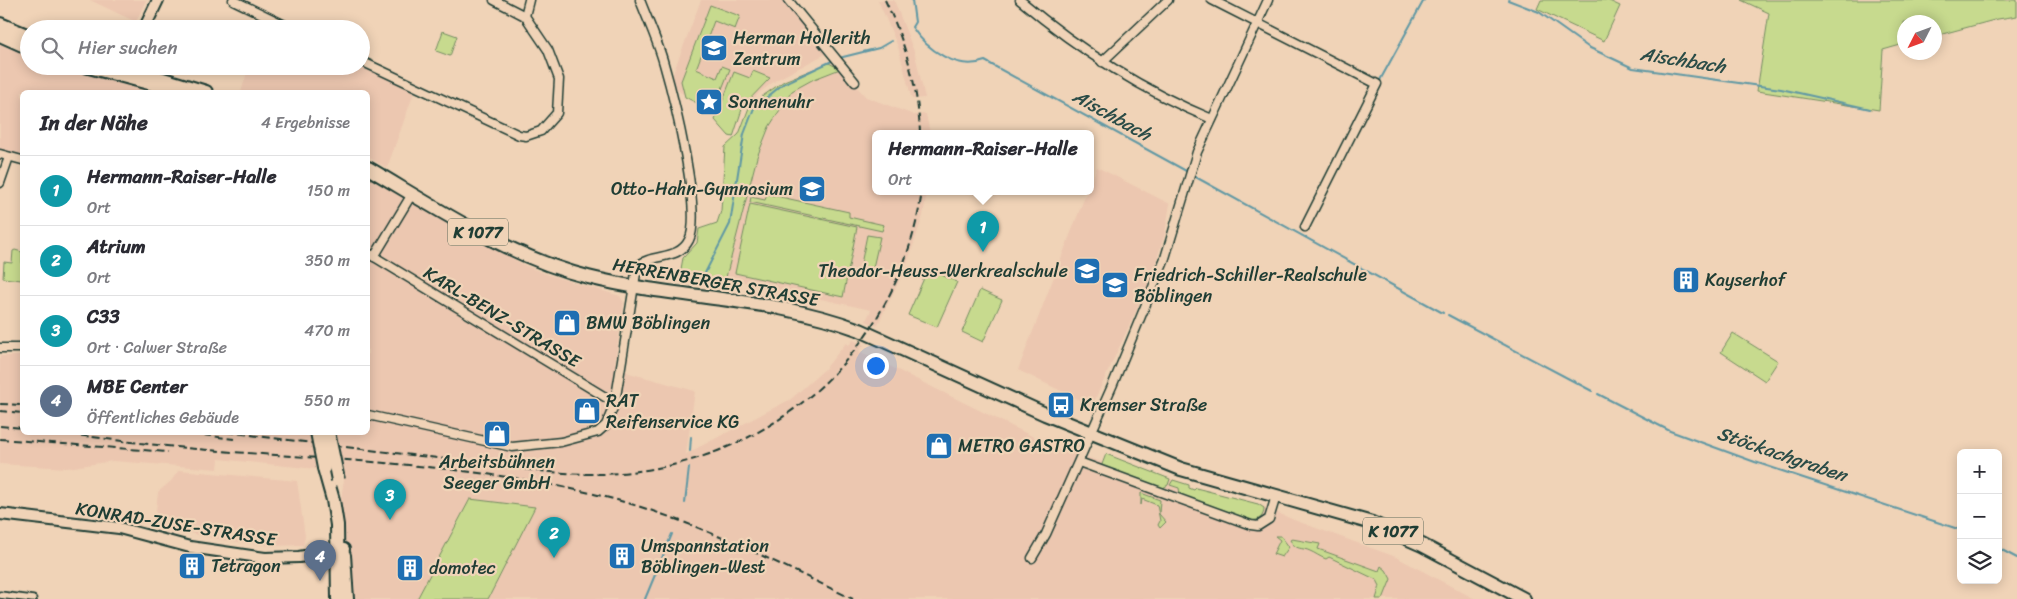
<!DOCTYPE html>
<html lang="de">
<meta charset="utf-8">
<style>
:root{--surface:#fff;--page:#f2f2f3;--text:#2b2b33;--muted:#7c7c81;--line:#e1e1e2;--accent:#1f6fb2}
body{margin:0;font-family:Sriracha,sans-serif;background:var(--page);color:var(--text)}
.controls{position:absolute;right:15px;bottom:15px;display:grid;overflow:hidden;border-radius:8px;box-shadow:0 2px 12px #0003}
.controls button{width:45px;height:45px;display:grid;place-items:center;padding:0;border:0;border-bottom:1px solid var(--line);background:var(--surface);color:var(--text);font:25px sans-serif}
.compass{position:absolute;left:1897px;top:15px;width:45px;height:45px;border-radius:50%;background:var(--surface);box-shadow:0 2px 12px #0003;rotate:228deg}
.you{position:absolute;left:875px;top:365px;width:18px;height:18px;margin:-12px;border:4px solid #fff;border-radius:50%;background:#1a73e8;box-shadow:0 0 0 8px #1a73e833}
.badge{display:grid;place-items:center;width:32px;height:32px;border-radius:50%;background:var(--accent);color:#fff;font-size:16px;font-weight:700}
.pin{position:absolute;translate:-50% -41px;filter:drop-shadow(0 1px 2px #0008)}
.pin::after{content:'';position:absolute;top:26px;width:18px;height:15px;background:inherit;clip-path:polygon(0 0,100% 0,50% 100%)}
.popup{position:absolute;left:872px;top:130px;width:222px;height:65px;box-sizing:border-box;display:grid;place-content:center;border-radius:8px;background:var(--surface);filter:drop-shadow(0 1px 4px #0005);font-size:16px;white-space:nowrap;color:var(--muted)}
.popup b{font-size:19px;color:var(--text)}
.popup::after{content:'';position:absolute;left:50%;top:100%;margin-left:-10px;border:10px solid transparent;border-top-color:var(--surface)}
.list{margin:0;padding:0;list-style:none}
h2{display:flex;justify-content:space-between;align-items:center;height:65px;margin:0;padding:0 20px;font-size:21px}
h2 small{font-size:16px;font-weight:400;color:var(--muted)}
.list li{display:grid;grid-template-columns:32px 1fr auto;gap:15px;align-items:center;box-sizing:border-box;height:70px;padding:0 20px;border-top:1px solid var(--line)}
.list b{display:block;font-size:19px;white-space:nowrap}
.list p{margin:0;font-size:16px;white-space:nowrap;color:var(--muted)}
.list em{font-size:16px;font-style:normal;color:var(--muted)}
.icon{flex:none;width:28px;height:28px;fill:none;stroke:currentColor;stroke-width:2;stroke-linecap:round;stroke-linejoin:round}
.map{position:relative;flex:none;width:2017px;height:599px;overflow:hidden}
.search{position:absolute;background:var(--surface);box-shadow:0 2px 12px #0003;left:20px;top:20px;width:350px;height:55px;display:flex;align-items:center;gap:12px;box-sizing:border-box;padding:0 18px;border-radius:28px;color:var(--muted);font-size:19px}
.panel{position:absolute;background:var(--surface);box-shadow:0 2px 12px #0003;left:20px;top:90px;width:350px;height:345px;border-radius:8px}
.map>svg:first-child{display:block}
.built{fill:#ecc7b0}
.green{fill:#c7da8e;stroke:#738c61}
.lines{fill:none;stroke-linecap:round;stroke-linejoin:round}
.stream{stroke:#6198a4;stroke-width:2}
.pedestrian-casing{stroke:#1f3d34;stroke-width:9}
.minor-casing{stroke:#1f3d34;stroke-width:11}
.tertiary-casing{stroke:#1f3d34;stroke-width:14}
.primary-casing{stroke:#1f3d34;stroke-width:16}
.pedestrian{stroke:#f0d3b7;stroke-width:5.5}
.minor{stroke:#f0d3b7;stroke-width:8}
.tertiary{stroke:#f0d3b7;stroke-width:10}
.primary{stroke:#f0d3b7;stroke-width:12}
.rail{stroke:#1f3d34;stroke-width:2;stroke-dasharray:8 4;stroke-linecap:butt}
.primary-bridge-casing{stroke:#1f3d34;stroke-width:16;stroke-linecap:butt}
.primary-bridge{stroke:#f0d3b7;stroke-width:12}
.labels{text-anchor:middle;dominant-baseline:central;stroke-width:4.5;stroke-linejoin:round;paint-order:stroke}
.shield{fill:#f0d3b7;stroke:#5e6a5b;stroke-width:1}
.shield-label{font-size:16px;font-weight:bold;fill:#1f3d34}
.poi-label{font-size:18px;fill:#1f3d34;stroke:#f0d3b7;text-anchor:start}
.street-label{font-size:18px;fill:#1f3d34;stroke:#f0d3b7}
.water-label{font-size:19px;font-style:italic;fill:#2a4c47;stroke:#f0d3b7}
</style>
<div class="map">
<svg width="2017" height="599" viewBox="0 0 2017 599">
<rect width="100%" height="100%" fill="#f0d3b7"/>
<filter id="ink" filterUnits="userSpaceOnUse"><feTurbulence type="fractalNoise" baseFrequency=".02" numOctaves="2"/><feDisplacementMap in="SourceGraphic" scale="10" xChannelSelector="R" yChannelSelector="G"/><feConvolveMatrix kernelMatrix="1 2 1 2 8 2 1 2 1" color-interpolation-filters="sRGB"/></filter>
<g filter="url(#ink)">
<!-- built -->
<g class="built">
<polygon points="90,0 146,0 136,22"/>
<polygon points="701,0 788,0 831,51 776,80 759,93 747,107 724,112 713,111 700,106 669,84"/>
<polygon points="878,0 894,0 915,54 925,98 912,99 911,96 898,47"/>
<polygon points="0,43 29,56 29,66 61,66 149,92 22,92 22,158 0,151"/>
<polygon points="361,65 415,90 387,168 368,157 368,92 241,92 249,66"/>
<polygon points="840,69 866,97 914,115 926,114 929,129 930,133 876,133 876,191 927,191 923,216 906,267 877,326 866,321 871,310 725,278 757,157 769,127 792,91 812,80"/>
<polygon points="1097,167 1170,204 1165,234 1149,283 1092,406 1018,370 1087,191 1090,191 1091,183"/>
<polygon points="368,178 524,265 549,275 620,296 624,303 615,362 629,373 695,391 686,454 791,399 825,369 846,343 849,345 853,340 864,345 859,351 1056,448 1109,464 1154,473 1189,485 1189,488 1194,490 1196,488 1258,504 1294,520 1396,557 1475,599 347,599 341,499 345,472 219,459 218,469 113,461 67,468 0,464 0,356 22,356 22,432 368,432"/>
<polygon points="179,470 297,481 305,536 303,545 272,546 222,540 162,527 155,521 158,492 171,481"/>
</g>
<!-- green -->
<g class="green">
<polygon points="1541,0 1607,0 1620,6 1604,41 1537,9"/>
<polygon points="1741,0 2017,0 2017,16 1998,19 1935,36 1934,22 1904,22 1904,44 1883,50 1879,110 1757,91 1769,13"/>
<polygon points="710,5 740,16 735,29 714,21 696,69 717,78 722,66 730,69 713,111 685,97 681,81"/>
<polygon points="443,31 457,36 450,56 436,51"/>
<polygon points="829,63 840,69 812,80 792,91 769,127 757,157 724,285 679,280 683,258 697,243 699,229 717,223 721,211 725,147 739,134 750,105 784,81"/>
<polygon points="753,71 770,78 743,106 733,137 729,136 715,120 734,72 750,78"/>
<polygon points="767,194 849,212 849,217 884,225 882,231 750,202 751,197 765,200"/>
<polygon points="750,204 857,227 843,297 735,273"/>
<polygon points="867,235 880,237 872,272 860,269"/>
<polygon points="15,250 22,252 22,280 3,278 4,262 12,263 13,251"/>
<polygon points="928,269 957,282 937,327 908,315"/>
<polygon points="980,290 1002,300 983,342 962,332"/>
<polygon points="1733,333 1778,361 1765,381 1721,352"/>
<polygon points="1106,454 1170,479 1168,485 1161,489 1101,467"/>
<path d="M1173,480L1189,485V488L1194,490L1196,488L1258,504L1264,508C1264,517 1259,520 1251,521L1180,495L1179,488L1170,485Z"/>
<polygon points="1141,493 1160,500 1159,514 1166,522 1160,528 1158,525 1160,521 1157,505 1142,499 1141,505"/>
<polygon points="470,499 535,507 488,599 417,599"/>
<polygon points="1275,536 1281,536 1289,547 1282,557 1273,554 1280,540"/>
<path d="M1292,539L1320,544L1318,549L1379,571L1381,566L1386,570L1391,579L1383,599H1376L1380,586L1377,580L1329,557L1326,559C1320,557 1315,553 1310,551C1302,547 1296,551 1290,540Z"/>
</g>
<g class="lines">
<!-- stream -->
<g class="stream">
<path d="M912,0L915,22L912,27C927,50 957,71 985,61L1188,172"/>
<polyline points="1508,0 1539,12 1588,47 1633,68 1781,89 1870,109"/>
<polyline points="839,58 879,48 891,41"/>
<polyline points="1379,82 1424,0"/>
<polyline points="1192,175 1443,313"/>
<polyline points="703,277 730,224 744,134 754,108 783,84 834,60"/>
<polyline points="1448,315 1592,391"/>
<polyline points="1598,394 1670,431 1755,462 1961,530"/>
<polyline points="690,451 691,437"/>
<polyline points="685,503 689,468"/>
<polyline points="1998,548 2017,558"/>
<polyline points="645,599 672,534"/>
</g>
<!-- pedestrian casing -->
<g class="pedestrian-casing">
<polyline id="pedestrian" points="0,595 33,599"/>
</g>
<!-- minor casing -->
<g class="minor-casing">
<g id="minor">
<polyline points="233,0 293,29"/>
<polyline points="494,0 525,16"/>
<polyline points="788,0 855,82"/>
<path d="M1020,0C1078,49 1141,90 1212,119"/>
<polyline points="1212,0 1377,84 1305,227"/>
<polyline points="361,61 519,135 526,136 541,131 557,113 559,79 548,50 525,16 529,0"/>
<polyline points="1102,62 1168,0"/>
<polyline points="0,154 22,160"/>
<polyline points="0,183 9,157"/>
<polyline points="368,253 615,403"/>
<polyline points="374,257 412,194"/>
<polyline points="0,348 22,348"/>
<path d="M368,415L512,447L561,442L598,432L606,425L615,403L637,267C651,252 678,262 689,240C703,214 673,95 664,64C658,42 648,21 640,0"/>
<polyline points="1079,462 1251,525 1258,526 1269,519 1276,496"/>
<polyline points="1032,558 1046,534 1113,384 1165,258 1197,152 1268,0"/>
</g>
</g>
<!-- tertiary casing -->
<g class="tertiary-casing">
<g id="tertiary">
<polyline points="144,29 158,0"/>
<polyline points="0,514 119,528 190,547 265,558 299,557 344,549"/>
</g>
</g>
<!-- primary casing -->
<g class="primary-casing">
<g id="primary">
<polyline points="0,24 29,36"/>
<polyline points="0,35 29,48"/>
<polyline points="85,66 182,92"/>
<polyline points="120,66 206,92"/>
<path d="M368,168C438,209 509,257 588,277C680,300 770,296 860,330L1045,414L1181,469L1372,523L1422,545L1524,599"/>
<polyline points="324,468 333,500 337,525 338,599"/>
<polyline points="344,555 347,599"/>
</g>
</g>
<!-- pedestrian -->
<use href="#pedestrian" class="pedestrian"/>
<!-- minor -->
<use href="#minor" class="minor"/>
<!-- tertiary -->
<use href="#tertiary" class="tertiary"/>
<!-- primary -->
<use href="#primary" class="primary"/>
<!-- rail -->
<g class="rail">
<path d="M885,0C905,42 918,86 920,133"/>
<polyline points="0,404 22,405"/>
<polyline points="0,411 22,413"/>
<polyline points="0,426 22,428"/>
<path d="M57,432C125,442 194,450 262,454C376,462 491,468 602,496C690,518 771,560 853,599"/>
<polyline points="180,432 234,439"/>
<path d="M227,432C303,442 378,451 454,460C497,465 541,473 585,474C682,476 776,439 842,365C885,316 913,256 922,191"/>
<polyline points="0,439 168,452"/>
</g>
<!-- primary-bridge casing -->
<g class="primary-bridge-casing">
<g id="primary-bridge">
<polyline points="317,432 324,468"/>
<polyline points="328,432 338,480"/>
</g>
</g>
<!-- primary-bridge -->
<use href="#primary-bridge" class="primary-bridge"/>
</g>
</g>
<!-- icons -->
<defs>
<g id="university-square" transform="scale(1.4375)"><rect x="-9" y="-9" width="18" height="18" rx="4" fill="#1f6fb2" stroke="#f0d3b7"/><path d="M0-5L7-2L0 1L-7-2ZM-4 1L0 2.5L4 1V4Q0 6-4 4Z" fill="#fff"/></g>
<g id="sight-square" transform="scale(1.4375)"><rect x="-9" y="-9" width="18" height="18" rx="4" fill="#1f6fb2" stroke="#f0d3b7"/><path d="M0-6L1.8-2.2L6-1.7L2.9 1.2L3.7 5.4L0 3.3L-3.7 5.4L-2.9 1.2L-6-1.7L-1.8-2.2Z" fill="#fff"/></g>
<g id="school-square" transform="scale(1.4375)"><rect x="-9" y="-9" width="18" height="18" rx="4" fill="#1f6fb2" stroke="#f0d3b7"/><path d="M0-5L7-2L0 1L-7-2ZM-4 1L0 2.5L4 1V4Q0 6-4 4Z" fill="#fff"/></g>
<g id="building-square" transform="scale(1.4375)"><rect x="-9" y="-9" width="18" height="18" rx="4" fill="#1f6fb2" stroke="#f0d3b7"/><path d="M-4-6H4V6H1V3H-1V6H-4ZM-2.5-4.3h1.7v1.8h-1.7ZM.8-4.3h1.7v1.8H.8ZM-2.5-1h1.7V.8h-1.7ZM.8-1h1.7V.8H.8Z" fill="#fff"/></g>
<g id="shop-square" transform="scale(1.4375)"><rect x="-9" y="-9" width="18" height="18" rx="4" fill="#1f6fb2" stroke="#f0d3b7"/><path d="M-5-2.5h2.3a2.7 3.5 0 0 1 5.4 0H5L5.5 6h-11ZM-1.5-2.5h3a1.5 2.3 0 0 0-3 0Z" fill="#fff"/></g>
<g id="bus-square" transform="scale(1.4375)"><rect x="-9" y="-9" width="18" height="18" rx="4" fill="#1f6fb2" stroke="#f0d3b7"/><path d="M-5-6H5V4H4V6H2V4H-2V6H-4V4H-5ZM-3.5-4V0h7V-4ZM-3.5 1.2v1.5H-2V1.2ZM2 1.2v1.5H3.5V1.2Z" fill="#fff"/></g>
</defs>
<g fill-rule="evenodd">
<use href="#university-square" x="714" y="48"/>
<use href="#sight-square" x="709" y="102"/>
<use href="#school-square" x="812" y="189"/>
<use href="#school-square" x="1087" y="271"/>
<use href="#building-square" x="1686" y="280"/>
<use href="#school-square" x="1115" y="285"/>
<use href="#shop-square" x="567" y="323"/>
<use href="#bus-square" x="1061" y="405"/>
<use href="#shop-square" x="587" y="411"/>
<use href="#shop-square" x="497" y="434"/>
<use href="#shop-square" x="939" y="446"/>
<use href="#building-square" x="622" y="556"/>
<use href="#building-square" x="192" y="566"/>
<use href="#building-square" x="410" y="568"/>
</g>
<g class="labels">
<!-- shield labels -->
<g class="shield">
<rect x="448" y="218.5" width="60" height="27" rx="4"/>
<rect x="1363" y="517.5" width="60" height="27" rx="4"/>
</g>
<g class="shield-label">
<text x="478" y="232">K 1077</text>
<text x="1393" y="531">K 1077</text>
</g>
<!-- poi labels -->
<g class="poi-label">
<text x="733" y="38">Herman Hollerith<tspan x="733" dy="21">Zentrum</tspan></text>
<text x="728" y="102">Sonnenuhr</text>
<text x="793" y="189" text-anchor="end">Otto-Hahn-Gymnasium</text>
<text x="1068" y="271" text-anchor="end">Theodor-Heuss-Werkrealschule</text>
<text x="1134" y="275">Friedrich-Schiller-Realschule<tspan x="1134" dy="21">Böblingen</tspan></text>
<text x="1705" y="280">Kayserhof</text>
<text x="586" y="323">BMW Böblingen</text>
<text x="606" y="401">RAT<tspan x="606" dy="21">Reifenservice KG</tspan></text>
<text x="1080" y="405">Kremser Straße</text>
<text x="958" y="446">METRO GASTRO</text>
<text x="497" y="462" text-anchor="middle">Arbeitsbühnen<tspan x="497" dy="21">Seeger GmbH</tspan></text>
<text x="641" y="546">Umspannstation<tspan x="641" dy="21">Böblingen-West</tspan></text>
<text x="211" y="566">Tetragon</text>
<text x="429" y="568">domotec</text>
</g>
<!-- street labels -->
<g class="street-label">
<text transform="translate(716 282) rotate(10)">HERRENBERGER STRASSE</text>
<text transform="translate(502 317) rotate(31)">KARL-BENZ-STRASSE</text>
<text transform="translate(176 524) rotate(9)">KONRAD-ZUSE-STRASSE</text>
</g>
<!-- water labels -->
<g class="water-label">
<text transform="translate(1683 60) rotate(9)">Aischbach</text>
<text transform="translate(1112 115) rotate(29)">Aischbach</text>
<text transform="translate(1782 454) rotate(19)">Stöckachgraben</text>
</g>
</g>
</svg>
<div class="controls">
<button>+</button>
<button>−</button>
<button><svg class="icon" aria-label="layers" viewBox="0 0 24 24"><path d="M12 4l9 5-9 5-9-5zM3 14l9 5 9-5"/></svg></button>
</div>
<svg class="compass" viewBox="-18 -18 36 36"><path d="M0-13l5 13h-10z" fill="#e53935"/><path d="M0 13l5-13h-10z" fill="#7c7c81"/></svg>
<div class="you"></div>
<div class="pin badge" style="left:983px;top:252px;background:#0f9aa8">1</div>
<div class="popup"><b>Hermann-Raiser-Halle</b>Ort</div>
<div class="pin badge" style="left:554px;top:558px;background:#0f9aa8">2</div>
<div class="pin badge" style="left:390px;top:520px;background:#0f9aa8">3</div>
<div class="pin badge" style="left:320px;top:581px;background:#5c6f8a">4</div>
<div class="search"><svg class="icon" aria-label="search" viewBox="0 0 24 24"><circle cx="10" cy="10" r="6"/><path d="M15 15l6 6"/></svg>Hier suchen</div>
<section class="panel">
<h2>In der Nähe<small>4 Ergebnisse</small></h2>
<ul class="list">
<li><span class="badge" style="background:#0f9aa8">1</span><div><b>Hermann-Raiser-Halle</b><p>Ort</p></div><em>150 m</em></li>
<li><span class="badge" style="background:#0f9aa8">2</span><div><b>Atrium</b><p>Ort</p></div><em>350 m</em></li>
<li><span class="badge" style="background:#0f9aa8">3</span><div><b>C33</b><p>Ort · Calwer Straße</p></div><em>470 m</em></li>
<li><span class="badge" style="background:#5c6f8a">4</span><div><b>MBE Center</b><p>Öffentliches Gebäude</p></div><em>550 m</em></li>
</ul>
</section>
</div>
